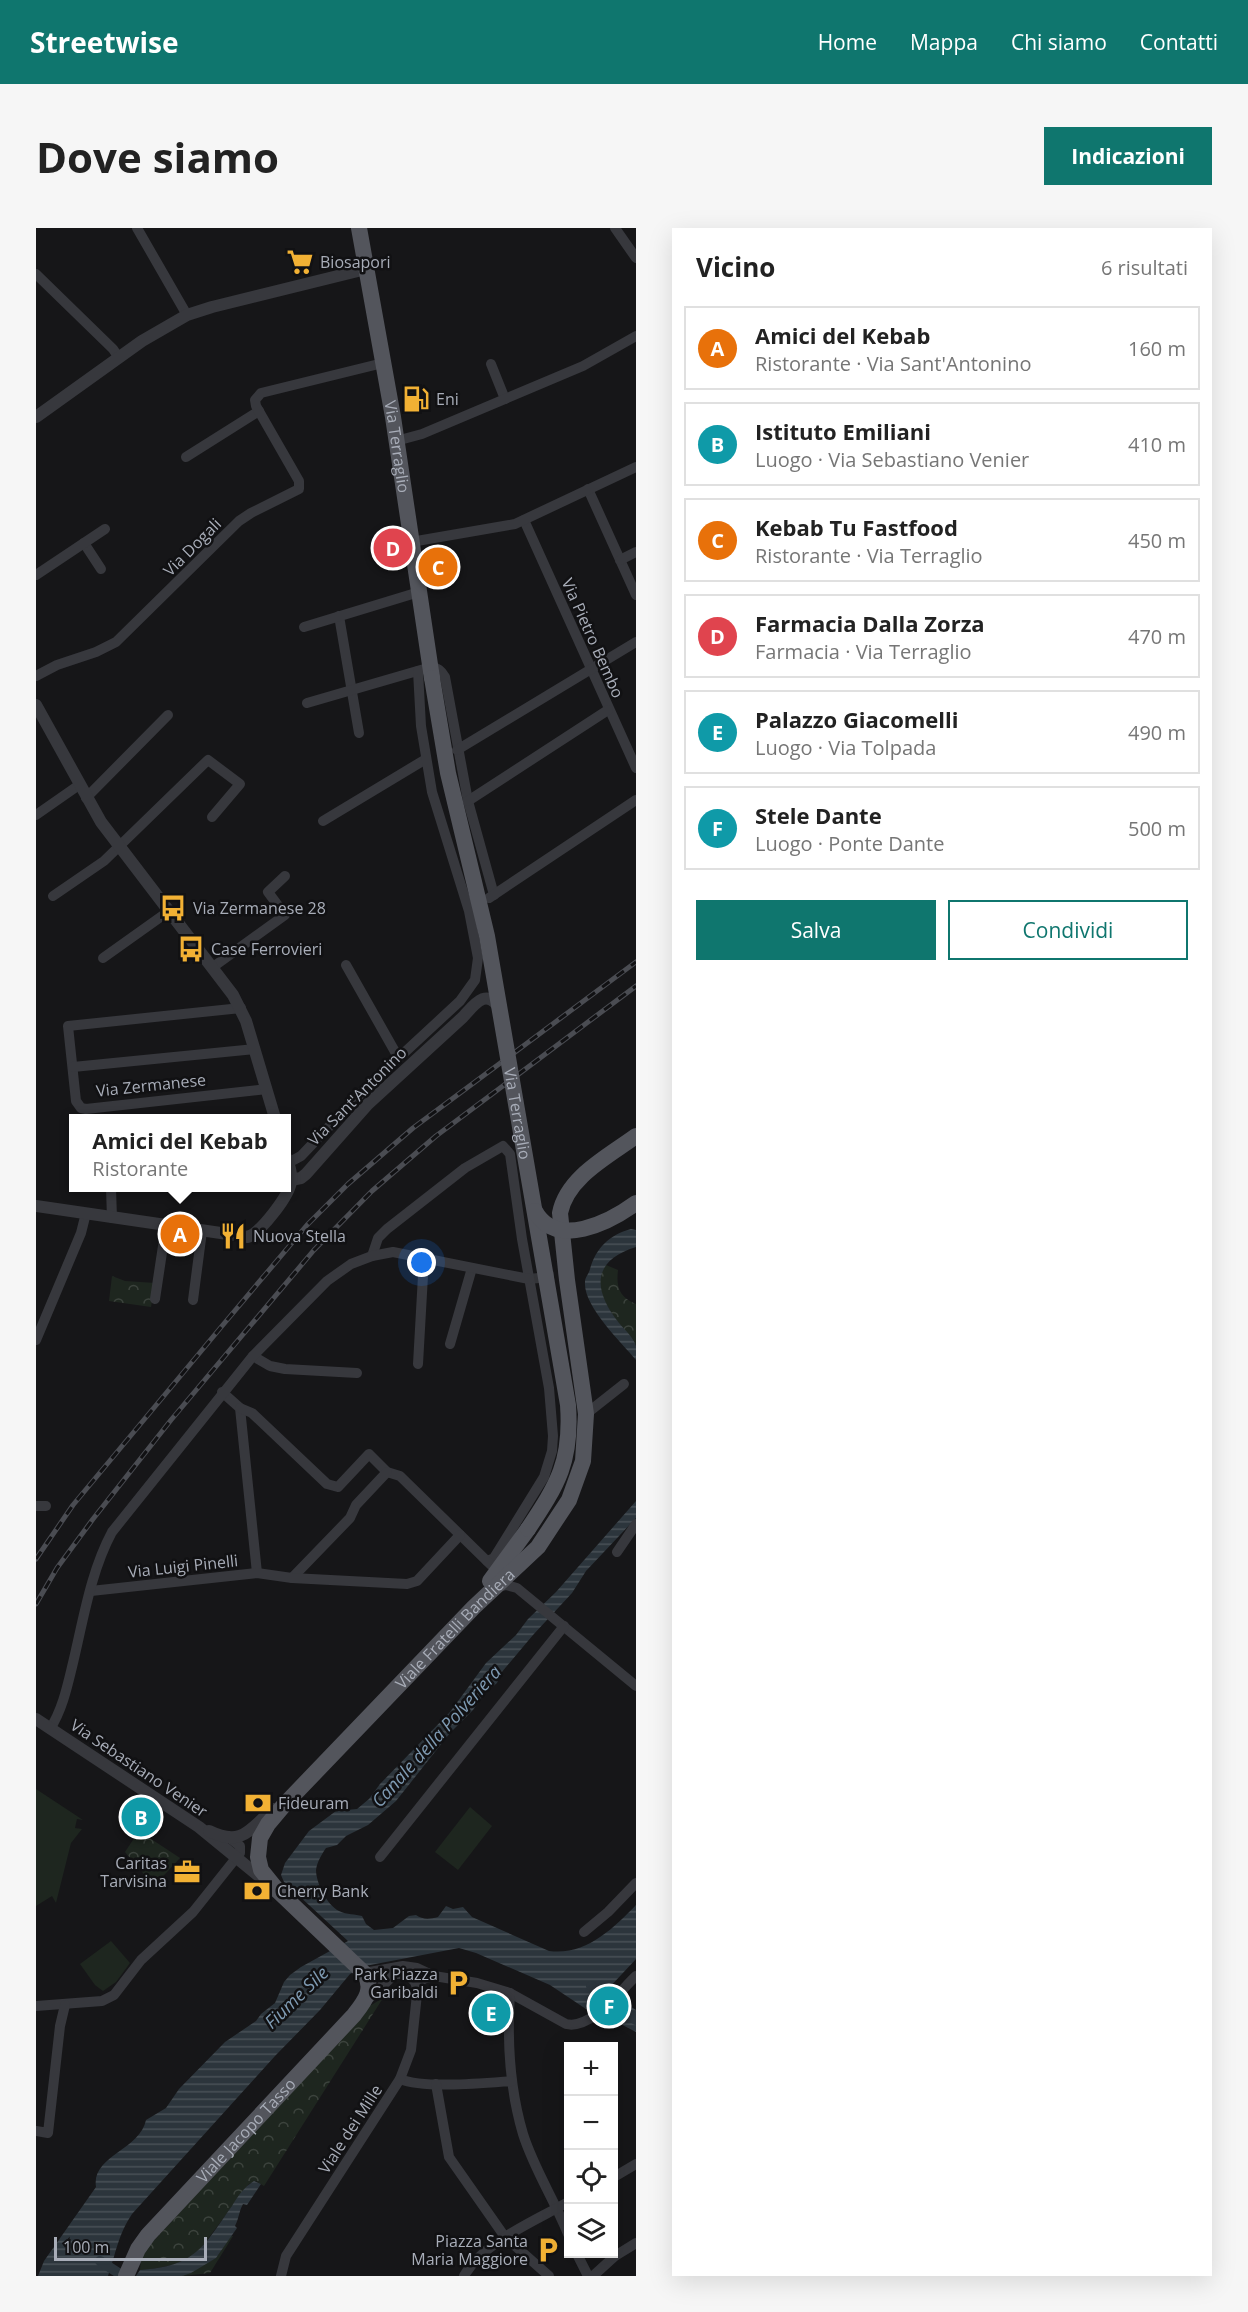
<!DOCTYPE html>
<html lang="it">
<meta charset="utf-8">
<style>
:root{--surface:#fff;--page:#f6f6f6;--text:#222;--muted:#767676;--line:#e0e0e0;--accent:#0f766e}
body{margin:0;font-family:"Open Sans",sans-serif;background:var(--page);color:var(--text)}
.controls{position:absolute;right:18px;bottom:18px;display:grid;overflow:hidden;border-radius:0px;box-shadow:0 6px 24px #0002}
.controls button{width:54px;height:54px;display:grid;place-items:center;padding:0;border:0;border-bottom:2px solid var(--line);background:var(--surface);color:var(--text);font:30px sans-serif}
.scale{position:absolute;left:18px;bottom:15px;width:153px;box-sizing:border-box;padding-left:6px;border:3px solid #a8adb8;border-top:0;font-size:16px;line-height:21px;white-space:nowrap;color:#a8adb8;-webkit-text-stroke:4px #111113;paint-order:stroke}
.you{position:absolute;left:386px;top:1035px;width:21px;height:21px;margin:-15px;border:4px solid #fff;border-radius:50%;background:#1a73e8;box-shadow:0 0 0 9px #1a73e833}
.badge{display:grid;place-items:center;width:39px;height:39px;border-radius:50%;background:var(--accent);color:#fff;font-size:20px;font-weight:700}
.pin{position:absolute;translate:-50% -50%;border:3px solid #fff;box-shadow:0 2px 6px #0006}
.popup{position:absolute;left:33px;top:886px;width:222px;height:78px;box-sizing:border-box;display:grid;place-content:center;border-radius:0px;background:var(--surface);filter:drop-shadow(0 2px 4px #0005);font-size:20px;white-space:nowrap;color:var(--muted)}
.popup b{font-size:22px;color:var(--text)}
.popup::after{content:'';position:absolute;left:50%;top:100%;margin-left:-12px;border:12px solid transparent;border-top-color:var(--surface)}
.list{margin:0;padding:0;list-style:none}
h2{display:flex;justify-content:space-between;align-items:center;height:78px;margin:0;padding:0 24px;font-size:26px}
h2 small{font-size:20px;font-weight:400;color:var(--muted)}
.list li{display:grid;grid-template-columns:39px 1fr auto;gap:18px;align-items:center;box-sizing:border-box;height:84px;margin:0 12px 12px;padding:0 12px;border:2px solid var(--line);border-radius:0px}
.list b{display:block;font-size:22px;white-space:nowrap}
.list p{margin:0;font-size:20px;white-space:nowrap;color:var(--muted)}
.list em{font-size:20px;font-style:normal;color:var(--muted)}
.actions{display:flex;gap:12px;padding:18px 24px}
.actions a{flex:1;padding:14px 0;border:2px solid var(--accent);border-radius:0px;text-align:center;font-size:21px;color:var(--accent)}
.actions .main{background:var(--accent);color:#fff}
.icon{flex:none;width:33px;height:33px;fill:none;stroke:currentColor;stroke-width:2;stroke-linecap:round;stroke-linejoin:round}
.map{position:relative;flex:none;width:600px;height:2048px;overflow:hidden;border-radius:0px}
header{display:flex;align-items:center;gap:36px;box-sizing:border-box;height:84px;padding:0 30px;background:var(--accent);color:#fff}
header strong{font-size:28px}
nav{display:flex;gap:33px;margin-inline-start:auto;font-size:21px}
.intro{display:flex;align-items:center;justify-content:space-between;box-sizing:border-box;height:144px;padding:0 36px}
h1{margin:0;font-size:42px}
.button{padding:15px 27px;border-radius:0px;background:var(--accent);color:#fff;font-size:21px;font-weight:700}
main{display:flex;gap:36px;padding:0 36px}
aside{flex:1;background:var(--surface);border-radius:0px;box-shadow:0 6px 24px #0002}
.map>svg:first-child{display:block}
.green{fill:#1e261f}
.forest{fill:url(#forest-crowns)}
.water{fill:url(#water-rules)}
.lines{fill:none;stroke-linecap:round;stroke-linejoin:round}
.canal{stroke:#2c353c;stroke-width:10}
.minor-tunnel{stroke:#333438;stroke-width:10;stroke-dasharray:10 5;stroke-linecap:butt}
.minor{stroke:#37383d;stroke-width:10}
.tertiary{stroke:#37383d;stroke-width:12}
.primary{stroke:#53555c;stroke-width:16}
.rail-casing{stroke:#4a4c52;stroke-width:5}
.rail{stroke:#111113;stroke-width:3;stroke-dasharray:9;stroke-linecap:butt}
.primary-bridge{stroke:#53555c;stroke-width:16}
.labels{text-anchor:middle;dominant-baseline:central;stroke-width:5;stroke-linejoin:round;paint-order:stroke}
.poi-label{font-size:16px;fill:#a8adb8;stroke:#111113;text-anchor:start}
.street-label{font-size:16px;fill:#a8adb8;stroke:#111113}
.water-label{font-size:18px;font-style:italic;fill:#7f9bb3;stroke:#111113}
</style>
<header>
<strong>Streetwise</strong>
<nav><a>Home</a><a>Mappa</a><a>Chi siamo</a><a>Contatti</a></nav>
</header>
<div class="intro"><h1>Dove siamo</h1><a class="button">Indicazioni</a></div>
<main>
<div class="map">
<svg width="600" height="2048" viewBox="0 0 600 2048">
<defs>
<pattern id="forest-crowns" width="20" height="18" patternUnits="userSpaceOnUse" patternTransform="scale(1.5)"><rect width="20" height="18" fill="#1e261f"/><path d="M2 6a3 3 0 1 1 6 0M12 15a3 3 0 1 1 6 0" fill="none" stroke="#3c433d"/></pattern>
<pattern id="water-rules" width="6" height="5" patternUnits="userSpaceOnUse" patternTransform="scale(1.5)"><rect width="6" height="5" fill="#2c353c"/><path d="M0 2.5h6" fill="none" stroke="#485056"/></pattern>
</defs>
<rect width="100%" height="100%" fill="#161618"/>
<!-- green -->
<g class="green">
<polygon points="0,1561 47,1592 41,1591 39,1600 46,1601 35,1615 20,1675 16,1668 0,1678"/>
<polygon points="434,1579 456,1598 422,1642 399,1624"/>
<polygon points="75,1713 94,1735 80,1754 67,1763 59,1757 44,1736"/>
</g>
<!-- forest -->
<g class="forest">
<path d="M570,1037L582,1042C580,1059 583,1069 600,1076V1117C586,1099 548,1059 570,1037Z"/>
<polygon points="76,1048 89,1053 119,1055 115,1079 73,1073"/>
<polygon points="103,1603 144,1630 118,1658 89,1624"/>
<path d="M347,1770L228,1958L220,1953L213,1956L162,2024C144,2037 126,2040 104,2042L105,2030L112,2019L332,1779Z"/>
<polygon points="195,2008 197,2008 174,2045 146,2048 180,2030"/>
</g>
<!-- water -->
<g class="water">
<path d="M595,1001L600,1002V1019C555,1033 557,1062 583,1095C588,1101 598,1110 600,1118C600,1121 600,1128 600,1132C585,1114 547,1078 549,1054C549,1049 553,1046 554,1041C560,1020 573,1007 595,1001Z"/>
<path d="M600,1273V1290L550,1343L536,1365L497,1407L465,1445L461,1455L448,1466L437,1482L414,1505L360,1573L332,1597L310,1608L301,1617L290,1620C286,1626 281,1634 280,1642C280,1655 291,1677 303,1683C311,1687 319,1686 326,1688L330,1696L338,1702L357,1700L373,1688L380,1687C387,1692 394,1691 402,1689L410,1678L417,1681L427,1679L436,1689L513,1723C549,1728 577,1701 600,1677V1731L556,1778L550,1781L514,1757L440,1725L423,1720L329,1738L314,1746L284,1782L239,1828L96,1986C82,2007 80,2025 72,2048H2L8,2033L60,1959C55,1928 104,1922 110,1892L130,1880L143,1861L189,1814L220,1793L225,1786L239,1775L248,1754L254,1747L265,1739L312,1713L248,1654L245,1647L249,1635L273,1603L300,1583L321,1581L333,1571L344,1556L414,1484L450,1435L480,1407L492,1391L520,1364Z"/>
<polygon points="583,1771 600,1782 600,1804 567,1787"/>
<path d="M218,1953L225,1956L211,1977L207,1976C203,1983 203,1990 199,1998L201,2000L180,2030L155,2045L146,2048H100L104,2042C160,2038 166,2020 196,1978C202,1968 208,1959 218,1953Z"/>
</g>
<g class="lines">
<!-- canal -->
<g class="canal">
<polyline points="555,1758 600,1792"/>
<polyline points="64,2033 87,2048"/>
</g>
<!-- minor-tunnel -->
<polyline class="minor-tunnel" points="493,1051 531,1047"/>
<!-- minor -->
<g class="minor">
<polyline points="101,0 151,87"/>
<polyline points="579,0 600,30"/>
<polyline points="0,46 77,121 83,130"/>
<polyline points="455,136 469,171"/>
<polyline points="360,213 386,206 547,138 600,108"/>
<polyline points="150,229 223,183"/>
<polyline points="552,261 600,367"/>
<polyline points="488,292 600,540"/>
<polyline points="375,314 479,296 600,239"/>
<polyline points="48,315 65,341"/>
<polyline points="584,332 600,324"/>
<polyline points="0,347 69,301"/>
<polyline points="303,388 323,505"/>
<polyline points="268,399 383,364"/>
<polyline points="0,448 21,437 60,424 80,414 203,293 215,285 263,261 263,253 220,178 219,172 225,165 347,135"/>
<path d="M271,475L395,439C402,440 405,442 409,449L432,573L458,667"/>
<polyline points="421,522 600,414"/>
<polyline points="50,570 132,487"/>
<polyline points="432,573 572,482"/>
<polyline points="0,587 43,557"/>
<polyline points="287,593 390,531"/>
<polyline points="17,668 68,633 172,532 204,556 176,589"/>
<polyline points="453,670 600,572"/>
<polyline points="67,730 133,683"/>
<polyline points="310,737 362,829"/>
<polyline points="177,739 249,687 232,664 249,648"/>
<polyline points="205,780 32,798 40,873 45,880 50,881 231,861"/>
<polyline points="37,839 219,821"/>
<polyline points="252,935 265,928 328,862 424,773 439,752 442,730 433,683 396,564 385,498 382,443"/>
<polyline points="75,960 76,990"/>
<polyline points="336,1028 342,1010 351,1001 429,940 467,918 474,926 486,1011 513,1160 517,1208 516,1223 508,1249 458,1330 451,1333"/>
<polyline points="119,1071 130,998"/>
<polyline points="157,1072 166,1003"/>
<polyline points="0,1112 45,1005 50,985"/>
<polyline points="414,1116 436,1040"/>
<polyline points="217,1128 234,1138 249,1141 321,1145"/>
<polyline points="382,1136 388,1030"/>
<polyline points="186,1164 204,1180 221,1345"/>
<polyline points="204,1180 216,1185 291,1256 302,1259 333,1226 351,1244 364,1248 455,1337"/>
<polyline points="550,1186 588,1156"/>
<polyline points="0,1278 10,1278"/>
<polyline points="581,1324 600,1296"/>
<polyline points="256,1350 314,1290 320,1277 351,1244"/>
<polyline points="459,1360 470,1357 481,1360 600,1458"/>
<polyline points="55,1363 221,1345 256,1350 371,1356 381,1353 424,1307"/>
<path d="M14,1501C26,1482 31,1460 36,1439C47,1394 54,1345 76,1304L217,1128L291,1053L315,1036L336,1028L357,1024L493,1051"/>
<polyline points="344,1629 528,1398"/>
<polyline points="548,1704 572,1684 600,1655"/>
<path d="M328,1745L367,1738L381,1740L398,1748L441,1755L474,1765L530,1796C555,1802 583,1764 600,1748"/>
<path d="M474,1765C471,1811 474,1862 487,1906C498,1941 519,1973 532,2006"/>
<polyline points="329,1774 359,1746 371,1746 379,1754 381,1760"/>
<polyline points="0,1778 66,1773 78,1767 105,1732 157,1684 204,1625 204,1618 195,1611"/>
<path d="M364,1851C388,1861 449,1855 476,1853"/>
<polyline points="400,1856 413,1929 469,2009 513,2048"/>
<polyline points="0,1903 12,1905 24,1798 29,1777"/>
<polyline points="578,1949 600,1936"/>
<polyline points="541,2026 552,2048"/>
<polyline points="245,2048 250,2028 364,1851 375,1822 382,1757 387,1751 398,1748"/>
<path d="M428,2048C447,2014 499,1993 532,1974"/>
<polyline points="557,2048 579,2028 600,2015"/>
</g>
<!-- tertiary -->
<g class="tertiary">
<polyline points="0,189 106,113 151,87 176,79 330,41"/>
<polyline points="0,477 65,594 197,767 210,793 239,890"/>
<path d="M255,952L265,950L270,946L332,876L427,789C438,777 451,758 464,782"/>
<path d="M0,978L212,1009C225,1004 254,967 255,953C256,945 253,936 250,929"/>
<polyline points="0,1491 163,1599 229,1653"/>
<path d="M173,1603C206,1619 213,1602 237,1581"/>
</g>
<!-- primary -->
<g class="primary">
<path id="s1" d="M323,0L357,189L396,450"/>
<polyline points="454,1353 492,1301"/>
<path id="s2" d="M90,2048L102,2021L112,2007L318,1787C328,1774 339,1761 328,1745L242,1663L225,1642L222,1629L224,1610L232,1596L248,1577L438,1379L502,1319L533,1272L547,1233L550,1186L531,1052L524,985C531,949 573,928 600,908"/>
</g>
<!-- rail casing -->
<g class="rail-casing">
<g id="rail">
<polyline points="0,1331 37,1277 186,1098 271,997 312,956 377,900 600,734"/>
<polyline points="0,1376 21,1340 57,1291 135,1192 278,1022 336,963 400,908 600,758"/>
</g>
</g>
<!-- rail -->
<use href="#rail" class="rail"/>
<!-- primary-bridge -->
<g class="primary-bridge">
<path id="s3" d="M396,450L412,545L451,708L532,1177C536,1233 522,1256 492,1301"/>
<path d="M499,983C520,1022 574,994 600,975"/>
</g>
</g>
<!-- icons -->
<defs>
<g id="supermarket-bare" transform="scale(2.07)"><path d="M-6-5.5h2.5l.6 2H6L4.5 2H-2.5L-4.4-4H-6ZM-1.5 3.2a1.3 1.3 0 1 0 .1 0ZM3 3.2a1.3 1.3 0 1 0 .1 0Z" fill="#f2b134" stroke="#111113" stroke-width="2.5" paint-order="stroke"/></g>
<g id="fuel-bare" transform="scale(2.07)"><path d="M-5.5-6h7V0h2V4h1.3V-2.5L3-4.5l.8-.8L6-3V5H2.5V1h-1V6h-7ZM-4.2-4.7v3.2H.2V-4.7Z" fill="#f2b134" stroke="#111113" stroke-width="2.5" paint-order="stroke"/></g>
<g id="bus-bare" transform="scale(2.07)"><path d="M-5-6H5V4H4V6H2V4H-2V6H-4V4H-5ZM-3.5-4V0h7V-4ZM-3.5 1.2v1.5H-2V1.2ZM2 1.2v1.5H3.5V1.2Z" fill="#f2b134" stroke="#111113" stroke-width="2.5" paint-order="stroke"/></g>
<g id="restaurant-bare" transform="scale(2.07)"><path d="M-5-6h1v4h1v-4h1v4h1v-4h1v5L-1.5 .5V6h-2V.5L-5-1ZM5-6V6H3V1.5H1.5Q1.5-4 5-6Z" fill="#f2b134" stroke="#111113" stroke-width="2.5" paint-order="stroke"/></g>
<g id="bank-bare" transform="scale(2.07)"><path d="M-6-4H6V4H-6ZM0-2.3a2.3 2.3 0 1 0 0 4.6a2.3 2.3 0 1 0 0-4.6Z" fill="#f2b134" stroke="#111113" stroke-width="2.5" paint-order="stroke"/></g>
<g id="office-bare" transform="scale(2.07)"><path d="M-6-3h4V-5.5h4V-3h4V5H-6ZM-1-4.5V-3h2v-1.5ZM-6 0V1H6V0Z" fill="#f2b134" stroke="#111113" stroke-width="2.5" paint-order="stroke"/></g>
<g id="parking-bare" transform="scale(2.07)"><path d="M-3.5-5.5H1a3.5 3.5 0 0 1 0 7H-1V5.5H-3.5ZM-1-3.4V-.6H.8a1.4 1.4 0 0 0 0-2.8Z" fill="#f2b134" stroke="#111113" stroke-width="2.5" paint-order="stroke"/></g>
</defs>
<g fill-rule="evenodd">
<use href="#supermarket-bare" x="264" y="34"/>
<use href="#fuel-bare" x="380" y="171"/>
<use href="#bus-bare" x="137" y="680"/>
<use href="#bus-bare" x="155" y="721"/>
<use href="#restaurant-bare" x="197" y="1008"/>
<use href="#bank-bare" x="222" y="1575"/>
<use href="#office-bare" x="151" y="1644"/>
<use href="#bank-bare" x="221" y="1663"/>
<use href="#parking-bare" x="422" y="1755"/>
<use href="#parking-bare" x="512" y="2022"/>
</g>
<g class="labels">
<!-- poi labels -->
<g class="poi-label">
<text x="284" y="34">Biosapori</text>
<text x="400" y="171">Eni</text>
<text x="157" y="680">Via Zermanese 28</text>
<text x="175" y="721">Case Ferrovieri</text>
<text x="217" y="1008">Nuova Stella</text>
<text x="242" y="1575">Fideuram</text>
<text x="131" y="1635" text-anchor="end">Caritas<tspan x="131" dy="18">Tarvisina</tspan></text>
<text x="241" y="1663">Cherry Bank</text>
<text x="402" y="1746" text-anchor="end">Park Piazza<tspan x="402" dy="18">Garibaldi</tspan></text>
<text x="492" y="2013" text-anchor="end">Piazza Santa<tspan x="492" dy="18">Maria Maggiore</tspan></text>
</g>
<!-- street labels -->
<g class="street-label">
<text stroke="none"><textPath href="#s1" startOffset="222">Via Terraglio</textPath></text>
<text transform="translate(156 319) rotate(-45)">Via Dogali</text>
<text transform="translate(557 410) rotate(66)">Via Pietro Bembo</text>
<text transform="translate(115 857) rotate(-6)">Via Zermanese</text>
<text transform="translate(321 868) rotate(-45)">Via Sant'Antonino</text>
<text stroke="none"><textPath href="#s3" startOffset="444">Via Terraglio</textPath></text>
<text transform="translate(147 1338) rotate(-6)">Via Luigi Pinelli</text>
<text stroke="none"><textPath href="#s2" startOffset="860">Viale Fratelli Bandiera</textPath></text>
<text transform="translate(103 1540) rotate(34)">Via Sebastiano Venier</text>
<text transform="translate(314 1901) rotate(-57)">Viale dei Mille</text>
<text stroke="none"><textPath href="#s2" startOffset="190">Viale Jacopo Tasso</textPath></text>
</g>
<!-- water labels -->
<g class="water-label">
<text transform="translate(400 1508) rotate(-48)">Canale della Polveriera</text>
<text transform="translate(260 1769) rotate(-44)">Fiume Sile</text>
</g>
</g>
</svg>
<div class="controls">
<button>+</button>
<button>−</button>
<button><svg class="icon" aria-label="locate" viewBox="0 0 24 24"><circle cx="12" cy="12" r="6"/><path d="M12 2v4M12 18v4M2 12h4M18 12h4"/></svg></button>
<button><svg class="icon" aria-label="layers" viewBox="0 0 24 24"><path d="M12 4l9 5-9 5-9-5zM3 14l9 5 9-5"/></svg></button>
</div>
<div class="scale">100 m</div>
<div class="you"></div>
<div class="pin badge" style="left:144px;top:1006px;background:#e8710a">A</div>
<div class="popup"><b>Amici del Kebab</b>Ristorante</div>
<div class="pin badge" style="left:105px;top:1589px;background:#0f9aa8">B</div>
<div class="pin badge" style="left:402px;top:339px;background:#e8710a">C</div>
<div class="pin badge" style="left:357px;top:320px;background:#e0444e">D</div>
<div class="pin badge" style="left:455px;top:1785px;background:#0f9aa8">E</div>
<div class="pin badge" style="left:573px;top:1778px;background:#0f9aa8">F</div>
</div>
<aside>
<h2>Vicino<small>6 risultati</small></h2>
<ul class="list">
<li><span class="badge" style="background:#e8710a">A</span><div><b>Amici del Kebab</b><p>Ristorante · Via Sant'Antonino</p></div><em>160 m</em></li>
<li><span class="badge" style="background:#0f9aa8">B</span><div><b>Istituto Emiliani</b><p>Luogo · Via Sebastiano Venier</p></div><em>410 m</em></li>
<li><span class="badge" style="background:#e8710a">C</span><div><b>Kebab Tu Fastfood</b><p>Ristorante · Via Terraglio</p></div><em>450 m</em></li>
<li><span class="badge" style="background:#e0444e">D</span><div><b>Farmacia Dalla Zorza</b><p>Farmacia · Via Terraglio</p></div><em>470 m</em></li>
<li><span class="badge" style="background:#0f9aa8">E</span><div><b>Palazzo Giacomelli</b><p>Luogo · Via Tolpada</p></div><em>490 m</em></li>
<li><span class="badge" style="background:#0f9aa8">F</span><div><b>Stele Dante</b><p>Luogo · Ponte Dante</p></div><em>500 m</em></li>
</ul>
<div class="actions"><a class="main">Salva</a><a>Condividi</a></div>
</aside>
</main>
